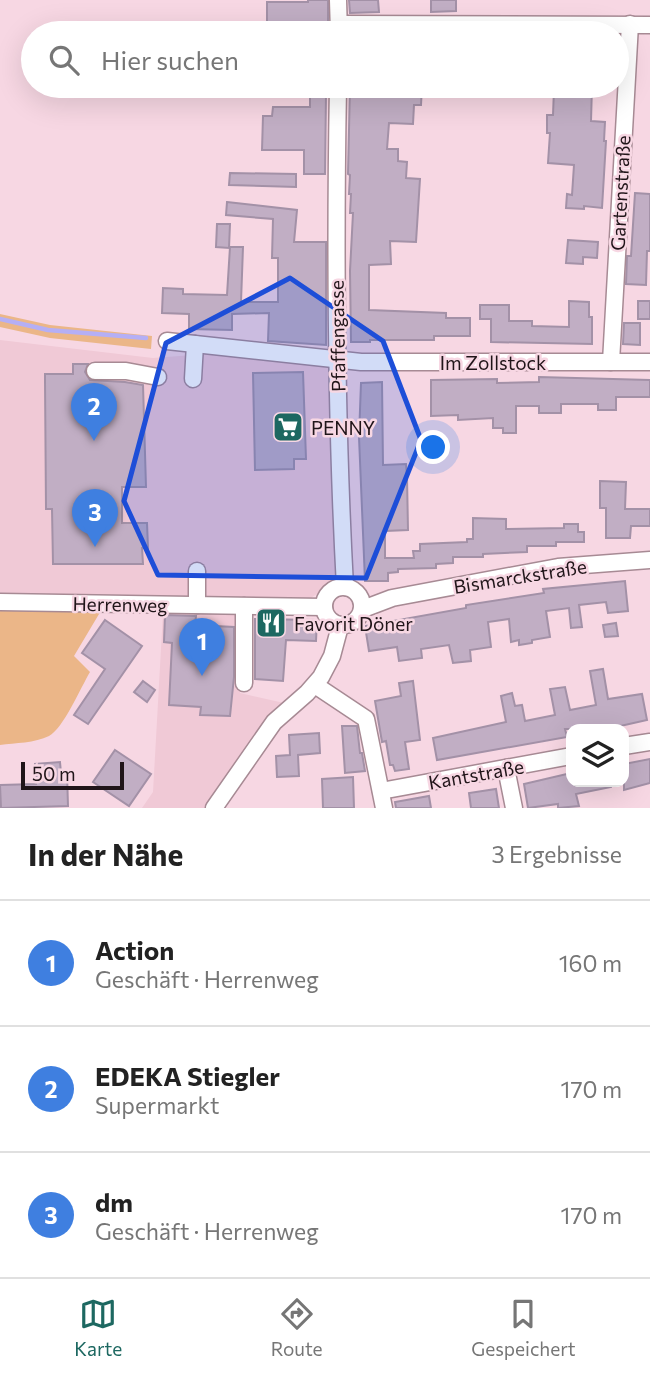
<!DOCTYPE html>
<html lang="de">
<meta charset="utf-8">
<style>
:root{--surface:#fff;--page:#f2f2f2;--text:#222;--muted:#767676;--line:#e0e0e0;--accent:#1d6861}
body{margin:0;font-family:Commissioner,sans-serif;background:var(--page);color:var(--text)}
.controls{position:absolute;right:21px;bottom:21px;display:grid;overflow:hidden;border-radius:14px;box-shadow:0 7px 28px #0002}
.controls button{width:63px;height:63px;display:grid;place-items:center;padding:0;border:0;border-bottom:2px solid var(--line);background:var(--surface);color:var(--text);font:35px sans-serif}
.scale{position:absolute;left:21px;bottom:18px;width:103px;box-sizing:border-box;padding-left:7px;border:4px solid #201519;border-top:0;font-size:19px;line-height:24px;white-space:nowrap;color:#201519;-webkit-text-stroke:5px #f7d7e3;paint-order:stroke}
.you{position:absolute;left:434px;top:448px;width:24px;height:24px;margin:-18px;border:5px solid #fff;border-radius:50%;background:#1a73e8;box-shadow:0 0 0 10px #1a73e833}
.badge{display:grid;place-items:center;width:46px;height:46px;border-radius:50%;background:var(--accent);color:#fff;font-size:23px;font-weight:700}
.pin{position:absolute;translate:-50% -58px;filter:drop-shadow(0 2px 4px #0008)}
.pin::after{content:'';position:absolute;top:37px;width:24px;height:21px;background:inherit;clip-path:polygon(0 0,100% 0,50% 100%)}
.list{margin:0;padding:0;list-style:none}
h2{display:flex;justify-content:space-between;align-items:center;height:91px;margin:0;padding:0 28px;font-size:30px}
h2 small{font-size:23px;font-weight:400;color:var(--muted)}
.list li{display:grid;grid-template-columns:46px 1fr auto;gap:21px;align-items:center;box-sizing:border-box;height:126px;padding:0 28px;border-top:2px solid var(--line)}
.list b{display:block;font-size:26px;white-space:nowrap}
.list p{margin:0;font-size:23px;white-space:nowrap;color:var(--muted)}
.list em{font-size:23px;font-style:normal;color:var(--muted)}
.icon{flex:none;width:38px;height:38px;fill:none;stroke:currentColor;stroke-width:2;stroke-linecap:round;stroke-linejoin:round}
.map{position:relative;flex:none;width:650px;height:808px;overflow:hidden}
.search{position:absolute;background:var(--surface);box-shadow:0 7px 28px #0002;left:21px;right:21px;top:21px;height:77px;display:flex;align-items:center;gap:18px;box-sizing:border-box;padding:0 24px;border-radius:38px;color:var(--muted);font-size:26px}
.sheet{height:469px;background:var(--surface)}
nav{display:flex;justify-content:space-around;align-items:center;box-sizing:border-box;height:98px;border-top:2px solid var(--line);background:var(--surface);font-size:19px;color:var(--muted)}
nav a{display:grid;justify-items:center;gap:4px}
nav .on{color:var(--accent)}
.map>svg:first-child{display:block}
.built{fill:#f0c9d6}
.green{fill:#ebb688}
.lines{fill:none;stroke-linecap:round;stroke-linejoin:round}
.stream{stroke:#b5aff5;stroke-width:4.5}
.building{fill:#c1aec4;stroke:#a391a7;stroke-width:2}
.minor-casing{stroke:#a78a94;stroke-width:19}
.minor{stroke:#fff;stroke-width:16}
.marked{fill:#1d4ed8;fill-opacity:0.2;stroke:#1d4ed8;stroke-width:5;stroke-linejoin:round}
.labels{text-anchor:middle;dominant-baseline:central;stroke-width:5;stroke-linejoin:round;paint-order:stroke}
.street-label{font-size:19px;fill:#201519;stroke:#f7d7e3}
.poi-label{font-size:19px;fill:#201519;stroke:#f7d7e3;text-anchor:start}
</style>
<div class="map">
<svg width="650" height="808" viewBox="0 0 650 808">
<rect width="100%" height="100%" fill="#f7d7e3"/>
<!-- built -->
<polygon class="built" points="0,340 153,358 206,354 334,366 335,583 309,599 241,604 240,693 284,703 207,808 142,808 153,792 163,613 0,606"/>
<!-- green -->
<g class="green">
<polygon points="0,314 50,325 152,336 151,349 50,338 0,327"/>
<path d="M0,606L102,609L74,656L90,672C81,687 63,729 49,736C35,743 15,743 0,745Z"/>
</g>
<g class="lines">
<!-- stream -->
<polyline class="stream" points="0,319 48,330 146,338"/>
</g>
<!-- building -->
<g class="building">
<polygon points="308,0 328,0 328,32 267,32 267,2 308,2"/>
<polygon points="349,0 378,0 379,12 350,13"/>
<polygon points="431,0 456,0 456,11 431,12"/>
<polygon points="350,86 392,89 392,86 422,86 421,105 414,105 413,124 389,123 387,149 398,149 398,161 407,162 406,178 420,179 416,242 390,241 391,264 369,265 369,310 446,313 446,318 470,318 470,336 434,336 434,340 370,340 370,342 351,342 350,271 353,213 350,213 351,194 349,194 350,175 348,174"/>
<polygon points="582,86 592,86 591,121 605,122 604,141 606,141 602,208 584,206 584,209 566,208 567,194 572,195 574,165 548,163 550,133 547,133 547,115 553,115 554,89 581,91"/>
<polygon points="310,93 326,94 325,174 304,174 304,150 262,150 263,116 272,116 273,107 310,107"/>
<polygon points="230,173 296,174 296,187 229,185"/>
<polygon points="635,193 650,194 650,251 647,251 646,285 626,284 627,256 631,256"/>
<polygon points="227,202 297,210 294,242 326,242 326,345 268,341 269,313 232,314 232,330 189,329 189,314 162,313 163,288 183,289 183,294 227,295 230,247 243,247 241,302 278,302 278,258 272,258 273,219 226,215"/>
<polygon points="217,224 230,224 229,248 216,247"/>
<polygon points="568,240 598,242 597,258 583,257 583,264 566,263"/>
<polygon points="569,301 589,302 589,317 592,317 592,344 491,342 491,319 480,319 480,305 509,305 509,321 532,321 532,326 569,327"/>
<rect x="638" y="301" width="12" height="18"/>
<polygon points="624,323 640,323 640,345 623,344"/>
<polygon points="73,364 88,364 85,372 90,380 125,382 143,385 146,487 122,487 122,523 147,523 148,548 142,548 143,564 53,564 52,509 46,509 45,380 45,374 73,374"/>
<polygon points="303,372 306,459 294,459 294,469 255,470 253,373"/>
<polygon points="539,377 650,380 650,397 616,397 616,410 598,410 598,404 561,404 561,413 539,413 539,406 516,406 516,433 503,433 503,428 493,428 493,418 458,420 458,415 431,416 431,380 497,379 497,383 539,382"/>
<polygon points="382,382 383,465 406,464 407,477 408,530 385,531 385,558 414,558 413,551 420,551 420,544 467,542 467,539 473,539 473,518 506,519 506,529 564,528 564,524 578,524 578,532 584,532 584,542 556,542 556,546 527,546 527,552 483,554 483,557 453,557 453,563 436,564 436,568 398,569 398,572 388,573 388,581 365,581 359,437 361,383"/>
<polygon points="600,481 626,482 625,509 650,509 650,526 631,526 630,538 606,538 606,508 600,508"/>
<polygon points="625,581 628,611 608,613 606,602 579,605 582,627 571,628 569,608 546,611 550,637 532,640 532,643 519,645 519,640 511,642 509,619 488,622 491,647 470,650 471,661 453,663 449,645 421,649 422,658 399,661 397,647 369,651 365,626 466,608 466,605 544,593 543,589"/>
<polygon points="165,615 196,616 195,625 234,627 234,677 230,716 200,715 201,707 169,705 172,643 164,642"/>
<polygon points="255,619 317,620 316,641 286,640 283,681 255,679"/>
<polygon points="105,620 142,646 88,724 74,715 105,669 82,653"/>
<polygon points="616,623 618,636 605,637 603,625"/>
<polygon points="603,669 608,699 642,694 647,720 607,729 565,729 567,737 437,760 433,738 506,722 501,696 512,693 515,706 522,705 525,721 555,715 550,689 565,687 570,710 596,705 590,671"/>
<polygon points="143,681 155,690 147,702 134,692"/>
<polygon points="413,681 420,740 405,742 409,769 395,771 393,765 390,765 386,741 382,742 375,701 401,696 399,683"/>
<polygon points="342,726 357,726 360,753 362,753 365,771 345,773"/>
<polygon points="319,733 320,753 298,755 299,776 277,777 276,756 290,755 289,735"/>
<polygon points="115,750 151,774 129,806 93,782"/>
<polygon points="650,759 650,783 624,790 624,764"/>
<polygon points="60,762 61,773 67,773 68,806 1,808 0,785 36,784 35,764"/>
<polygon points="571,773 571,782 611,782 611,787 576,794 579,806 558,808 558,804 528,808 524,784"/>
<polygon points="353,777 354,808 323,808 322,779"/>
<polygon points="496,789 499,808 471,808 469,793"/>
<polygon points="429,796 431,808 396,808 395,802"/>
</g>
<g class="lines">
<!-- minor casing -->
<g class="minor-casing">
<g id="minor">
<polyline points="338,0 339,33"/>
<polyline points="339,24 650,25"/>
<path d="M338,86C335,253 336,420 345,587"/>
<polyline points="167,341 361,362 650,362"/>
<polyline points="611,362 630,24"/>
<polyline points="95,371 126,371 158,377"/>
<polyline points="193,379 195,344"/>
<circle cx="343" cy="606" r="19"/>
<polyline points="0,602 324,607"/>
<polyline points="197,605 197,571"/>
<polyline points="363,609 392,598 558,567 650,560"/>
<polyline points="244,683 244,606"/>
<polyline points="315,685 366,719 384,808"/>
<polyline points="624,746 650,742"/>
<polyline points="506,768 514,808"/>
<polyline points="381,791 571,756"/>
<polyline points="214,808 274,722 307,693 321,677 332,656 340,626"/>
</g>
</g>
<!-- minor -->
<use href="#minor" class="minor"/>
</g>
<!-- marked area -->
<path class="marked" d="M290,278L383,341L421,440L366,578L158,575L124,501L166,343Z"/>
<!-- icons -->
<defs>
<g id="supermarket-square" transform="scale(1.575)"><rect x="-9" y="-9" width="18" height="18" rx="4" fill="#1d6861" stroke="#f7d7e3"/><path d="M-6-5.5h2.5l.6 2H6L4.5 2H-2.5L-4.4-4H-6ZM-1.5 3.2a1.3 1.3 0 1 0 .1 0ZM3 3.2a1.3 1.3 0 1 0 .1 0Z" fill="#fff"/></g>
<g id="restaurant-square" transform="scale(1.575)"><rect x="-9" y="-9" width="18" height="18" rx="4" fill="#1d6861" stroke="#f7d7e3"/><path d="M-5-6h1v4h1v-4h1v4h1v-4h1v5L-1.5 .5V6h-2V.5L-5-1ZM5-6V6H3V1.5H1.5Q1.5-4 5-6Z" fill="#fff"/></g>
</defs>
<g fill-rule="evenodd">
<use href="#supermarket-square" x="288" y="427"/>
<use href="#restaurant-square" x="271" y="623"/>
</g>
<g class="labels">
<!-- street labels -->
<g class="street-label">
<text transform="translate(620 193) rotate(-87)">Gartenstraße</text>
<text transform="translate(337 336) rotate(-91)">Pfaffengasse</text>
<text x="493" y="362">Im Zollstock</text>
<text transform="translate(520 576) rotate(-9)">Bismarckstraße</text>
<text transform="translate(120 604) rotate(1)">Herrenweg</text>
<text transform="translate(476 774) rotate(-10)">Kantstraße</text>
</g>
<!-- poi labels -->
<g class="poi-label">
<text x="311" y="427">PENNY</text>
<text x="294" y="623">Favorit Döner</text>
</g>
</g>
</svg>
<div class="controls">
<button><svg class="icon" aria-label="layers" viewBox="0 0 24 24"><path d="M12 4l9 5-9 5-9-5zM3 14l9 5 9-5"/></svg></button>
</div>
<div class="scale">50 m</div>
<div class="you"></div>
<div class="pin badge" style="left:202px;top:676px;background:#3f7fe0">1</div>
<div class="pin badge" style="left:94px;top:441px;background:#3f7fe0">2</div>
<div class="pin badge" style="left:95px;top:547px;background:#3f7fe0">3</div>
<div class="search"><svg class="icon" aria-label="search" viewBox="0 0 24 24"><circle cx="10" cy="10" r="6"/><path d="M15 15l6 6"/></svg>Hier suchen</div>
</div>
<section class="sheet">
<h2>In der Nähe<small>3 Ergebnisse</small></h2>
<ul class="list">
<li><span class="badge" style="background:#3f7fe0">1</span><div><b>Action</b><p>Geschäft · Herrenweg</p></div><em>160 m</em></li>
<li><span class="badge" style="background:#3f7fe0">2</span><div><b>EDEKA Stiegler</b><p>Supermarkt</p></div><em>170 m</em></li>
<li><span class="badge" style="background:#3f7fe0">3</span><div><b>dm</b><p>Geschäft · Herrenweg</p></div><em>170 m</em></li>
</ul>
</section>
<nav>
<a class="on"><svg class="icon" aria-label="map" viewBox="0 0 24 24"><path d="M3 6l6-2 6 2 6-2v14l-6 2-6-2-6 2zM9 4v14M15 6v14"/></svg>Karte</a>
<a><svg class="icon" aria-label="directions" viewBox="0 0 24 24"><path d="M12 3l9 9-9 9-9-9zM9 14v-3h6M13 9l2 2-2 2"/></svg>Route</a>
<a><svg class="icon" aria-label="saved" viewBox="0 0 24 24"><path d="M7 4h10v16l-5-4-5 4z"/></svg>Gespeichert</a>
</nav>
